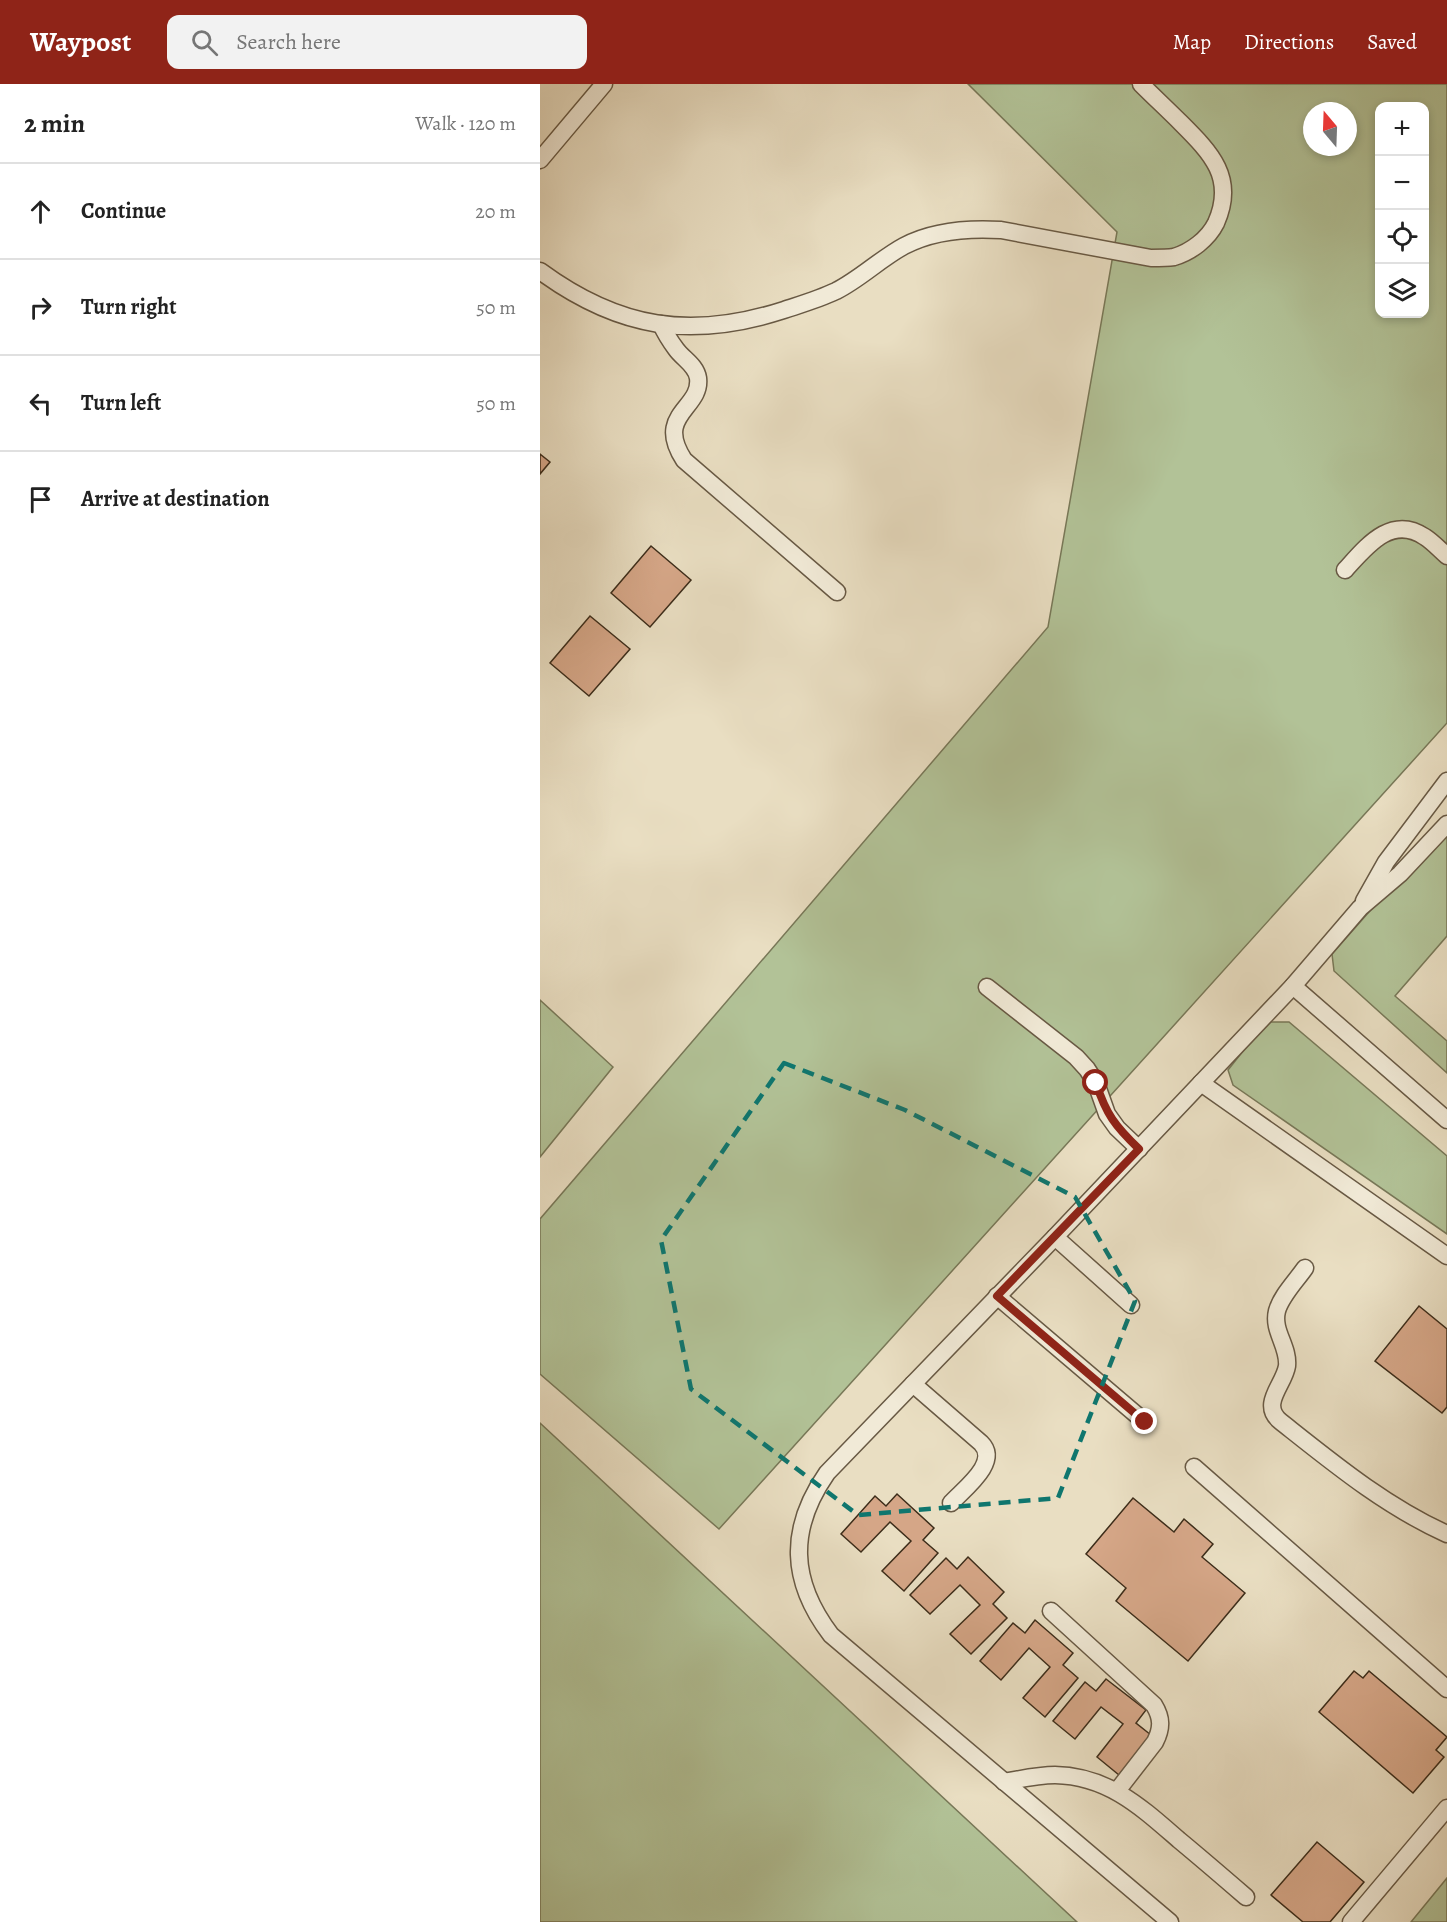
<!DOCTYPE html>
<meta charset="utf-8">
<style>
:root{--surface:#fff;--page:#f2f2f2;--text:#222;--muted:#767676;--line:#e0e0e0;--accent:#8f2418}
body{margin:0;font-family:Alegreya,serif;background:var(--page);color:var(--text)}
.controls{position:absolute;right:18px;top:18px;display:grid;overflow:hidden;border-radius:12px;box-shadow:0 3px 9px #0003}
.controls button{width:54px;height:54px;display:grid;place-items:center;padding:0;border:0;border-bottom:2px solid var(--line);background:var(--surface);color:var(--text);font:30px sans-serif}
.compass{position:absolute;left:763px;top:18px;width:54px;height:54px;border-radius:50%;background:var(--surface);box-shadow:0 3px 9px #0003;rotate:341deg}
.stop{position:absolute;width:18px;height:18px;margin:-14px;border:4px solid #8f2418;border-radius:50%;background:#fff}
.stop.end{background:#8f2418;border-color:#fff;box-shadow:0 2px 6px #0008}
.list{margin:0;padding:0;list-style:none}
h2{display:flex;justify-content:space-between;align-items:center;height:78px;margin:0;padding:0 24px;font-size:26px}
h2 small{font-size:20px;font-weight:400;color:var(--muted)}
.list li{display:grid;grid-template-columns:39px 1fr auto;gap:18px;align-items:center;box-sizing:border-box;height:96px;padding:0 24px;border-top:2px solid var(--line)}
.list b{display:block;font-size:22px;white-space:nowrap}
.list em{font-size:20px;font-style:normal;color:var(--muted)}
.icon{flex:none;width:33px;height:33px;fill:none;stroke:currentColor;stroke-width:2;stroke-linecap:round;stroke-linejoin:round}
.map{position:relative;flex:none;width:907px;height:1838px;overflow:hidden}
header{display:flex;align-items:center;gap:36px;box-sizing:border-box;height:84px;padding:0 30px;background:var(--accent);color:#fff}
header strong{font-size:28px}
nav{display:flex;gap:33px;margin-inline-start:auto;font-size:21px}
.search{width:420px;height:54px;background:var(--page);display:flex;align-items:center;gap:15px;box-sizing:border-box;padding:0 21px;border-radius:12px;color:var(--muted);font-size:22px}
main{display:flex}
aside{flex:1;background:var(--surface)}
.map>svg:first-child{display:block}
.green{fill:#b2c297;stroke:#787858;stroke-width:1.5;fill-rule:evenodd}
.building{fill:#d5a687;stroke:#3d2d1a;stroke-width:1.5}
.lines{fill:none;stroke-linecap:round;stroke-linejoin:round}
.lane-casing{stroke:#685944;stroke-width:19}
.lane{stroke:#f1ead7;stroke-width:16}
.route{stroke:#8f2418;stroke-width:8}
.marked{fill:none;stroke:#0f766e;stroke-width:4.5;stroke-dasharray:12 8;stroke-linejoin:round}
</style>
<header>
<strong>Waypost</strong>
<div class="search"><svg class="icon" aria-label="search" viewBox="0 0 24 24"><circle cx="10" cy="10" r="6"/><path d="M15 15l6 6"/></svg>Search here</div>
<nav><a>Map</a><a>Directions</a><a>Saved</a></nav>
</header>
<main>
<aside>
<h2>2 min<small>Walk · 120 m</small></h2>
<ul class="list">
<li><svg class="icon" aria-label="ahead" viewBox="0 0 24 24"><path d="M12 20V5M6 11l6-6 6 6"/></svg><div><b>Continue</b></div><em>20 m</em></li>
<li><svg class="icon" aria-label="right" viewBox="0 0 24 24"><path d="M7 20v-9h11M14 6l5 5-5 5"/></svg><div><b>Turn right</b></div><em>50 m</em></li>
<li><svg class="icon" aria-label="left" viewBox="0 0 24 24"><path d="M17 20v-9H6M10 6l-5 5 5 5"/></svg><div><b>Turn left</b></div><em>50 m</em></li>
<li><svg class="icon" aria-label="arrive" viewBox="0 0 24 24"><path d="M6 21V4h12l-3 4 3 4H6"/></svg><div><b>Arrive at destination</b></div></li>
</ul>
</aside>
<div class="map">
<svg width="907" height="1838" viewBox="0 0 907 1838">
<rect width="100%" height="100%" fill="#e9dec2"/>
<filter id="stains"><feTurbulence type="fractalNoise" baseFrequency=".00333" numOctaves="4"/><feColorMatrix values="0 0 0 0 .2 0 0 0 0 .09 0 0 0 0 .02 0 0 0 .5 -.17"/></filter>
<radialGradient id="worn" r=".72"><stop offset=".6" stop-color="#630" stop-opacity="0"/><stop offset="1" stop-color="#630" stop-opacity=".3"/></radialGradient>
<!-- green -->
<g class="green">
<path d="M428,0H907V639L179,1445L0,1290V1135L508,543L577,148ZM840,22H884V230H840ZM772,27H808V63H772Z"/>
<polygon points="907,739 907,852 855,912 907,957 907,989 794,887 792,870"/>
<polygon points="0,916 73,983 0,1073"/>
<polygon points="726,938 749,938 907,1072 907,1150 693,1001 688,986"/>
<polygon points="0,1339 537,1838 0,1838"/>
<polygon points="907,1794 907,1838 871,1838"/>
</g>
<!-- building -->
<g class="building">
<polygon points="0,370 10,378 0,390"/>
<polygon points="111,462 151,496 110,543 71,509"/>
<polygon points="50,532 90,565 49,612 10,579"/>
<polygon points="879,1222 907,1245 907,1323 902,1329 835,1277"/>
<polygon points="357,1410 394,1444 383,1456 398,1469 364,1507 342,1487 371,1457 350,1438 321,1468 301,1450 335,1412 346,1422"/>
<polygon points="593,1414 634,1448 644,1435 673,1460 662,1473 705,1509 648,1577 576,1517 586,1504 546,1470"/>
<polygon points="428,1473 464,1508 453,1520 467,1534 431,1570 410,1550 440,1521 420,1501 390,1530 370,1511 406,1474 417,1485"/>
<polygon points="495,1536 533,1569 523,1581 538,1594 505,1633 483,1614 510,1583 489,1564 461,1596 440,1577 473,1539 485,1549"/>
<polygon points="814,1587 823,1594 829,1587 907,1653 896,1666 904,1673 873,1709 779,1628"/>
<polygon points="566,1595 606,1626 596,1639 611,1651 579,1691 557,1673 583,1640 561,1623 535,1655 513,1637 545,1598 556,1607"/>
<polygon points="777,1758 824,1798 790,1838 763,1838 731,1811"/>
</g>
<g class="lines">
<!-- lane casing -->
<g class="lane-casing">
<g id="lane">
<polyline points="0,76 64,0"/>
<path d="M0,187C79,245 151,256 244,226C262,220 279,215 296,207C320,195 340,175 364,162C394,146 428,144 461,146L611,174C618,174 627,174 634,173C651,168 668,155 676,139C696,94 671,69 641,39C628,26 614,13 601,0"/>
<path d="M121,240C125,249 130,257 136,265C143,275 156,281 158,294C162,325 114,330 144,376L297,508"/>
<path d="M805,486C826,463 851,430 885,453C893,458 900,466 907,472"/>
<polyline points="824,817 846,778 907,697"/>
<polyline points="753,902 907,1036"/>
<polyline points="447,903 536,973 547,985 556,999 567,1030 577,1044 599,1065"/>
<polyline points="661,999 907,1172"/>
<polyline points="515,1153 591,1221"/>
<path d="M765,1184C756,1197 741,1212 737,1227C732,1247 749,1262 747,1282C744,1301 720,1320 740,1337C793,1379 845,1422 907,1450"/>
<polyline points="457,1212 605,1338"/>
<path d="M373,1300L441,1359C460,1378 425,1404 411,1419"/>
<polyline points="654,1383 907,1605"/>
<path d="M511,1527L614,1621C622,1634 622,1644 615,1658L577,1707"/>
<path d="M464,1698C481,1695 498,1691 515,1691C568,1692 601,1723 639,1756C662,1775 684,1794 706,1813"/>
<path d="M630,1838L291,1551C250,1497 248,1445 287,1389L515,1153L753,902L820,824L860,790L907,740"/>
<polyline points="811,1838 907,1724"/>
</g>
</g>
<!-- lane -->
<use href="#lane" class="lane"/>
</g>
<g class="lines">
<!-- route -->
<path class="route" d="M556,999C566,1030 575,1042 599,1065L457,1212L605,1338"/>
</g>
<!-- marked area -->
<path class="marked" d="M244,979L365,1026L535,1113L595,1217L518,1414L318,1431L151,1305L121,1156Z"/>
<rect width="100%" height="100%" filter="url(#stains)"/>
<rect width="100%" height="100%" fill="url(#worn)"/>
</svg>
<div class="controls">
<button>+</button>
<button>−</button>
<button><svg class="icon" aria-label="locate" viewBox="0 0 24 24"><circle cx="12" cy="12" r="6"/><path d="M12 2v4M12 18v4M2 12h4M18 12h4"/></svg></button>
<button><svg class="icon" aria-label="layers" viewBox="0 0 24 24"><path d="M12 4l9 5-9 5-9-5zM3 14l9 5 9-5"/></svg></button>
</div>
<svg class="compass" viewBox="-18 -18 36 36"><path d="M0-13l5 13h-10z" fill="#e53935"/><path d="M0 13l5-13h-10z" fill="#767676"/></svg>
<div class="stop" style="left:556px;top:999px"></div>
<div class="stop end" style="left:605px;top:1338px"></div>
</div>
</main>
